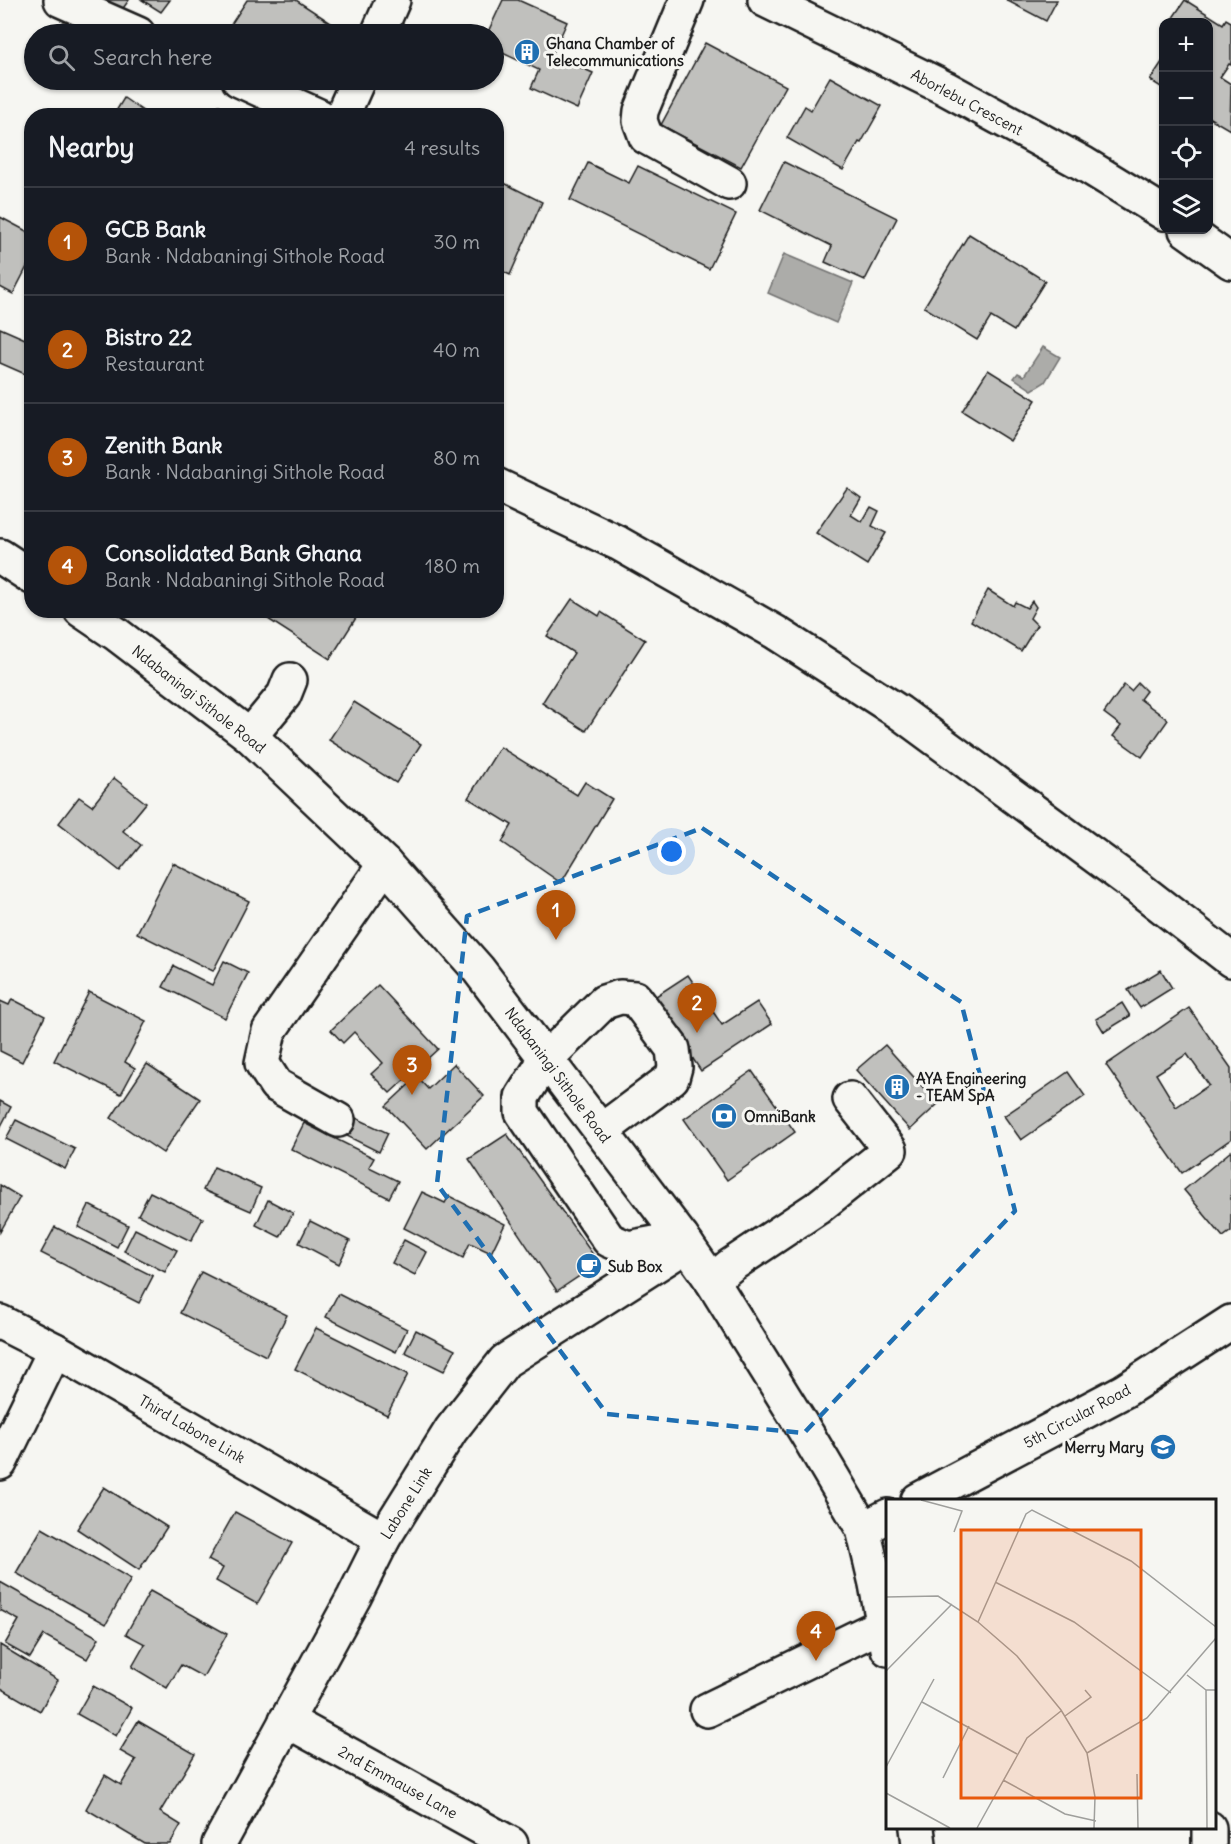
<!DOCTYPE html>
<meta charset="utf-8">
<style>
:root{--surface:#171b24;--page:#20242c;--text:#f1f3f6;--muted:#9ea1a6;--line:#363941;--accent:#b45309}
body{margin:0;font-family:Delius,sans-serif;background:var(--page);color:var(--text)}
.controls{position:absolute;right:18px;top:18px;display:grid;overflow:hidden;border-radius:12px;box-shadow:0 2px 4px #0004}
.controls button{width:54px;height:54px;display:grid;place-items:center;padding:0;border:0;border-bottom:2px solid var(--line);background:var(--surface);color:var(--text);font:30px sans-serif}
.you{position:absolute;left:672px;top:852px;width:21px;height:21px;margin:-15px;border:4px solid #fff;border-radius:50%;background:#1a73e8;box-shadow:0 0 0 9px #1a73e833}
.badge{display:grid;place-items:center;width:39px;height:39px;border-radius:50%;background:var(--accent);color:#fff;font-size:20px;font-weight:700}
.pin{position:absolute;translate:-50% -50px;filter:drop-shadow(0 2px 3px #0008)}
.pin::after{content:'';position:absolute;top:32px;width:21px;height:18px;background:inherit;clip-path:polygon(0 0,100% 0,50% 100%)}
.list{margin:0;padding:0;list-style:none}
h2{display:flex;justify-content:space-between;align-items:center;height:78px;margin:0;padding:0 24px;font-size:26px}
h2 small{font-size:20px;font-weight:400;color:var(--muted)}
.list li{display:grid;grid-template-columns:39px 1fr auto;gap:18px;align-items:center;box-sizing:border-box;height:108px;padding:0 24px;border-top:2px solid var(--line)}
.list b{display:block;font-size:22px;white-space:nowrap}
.list p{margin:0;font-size:20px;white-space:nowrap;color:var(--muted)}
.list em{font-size:20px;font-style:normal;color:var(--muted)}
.icon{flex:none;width:33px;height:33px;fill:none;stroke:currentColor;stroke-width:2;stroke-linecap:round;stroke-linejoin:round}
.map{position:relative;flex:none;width:1231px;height:1844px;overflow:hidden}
.search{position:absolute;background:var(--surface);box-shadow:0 2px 4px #0004;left:24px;top:24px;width:480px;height:66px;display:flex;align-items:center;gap:15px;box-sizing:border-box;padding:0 21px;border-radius:33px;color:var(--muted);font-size:22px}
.panel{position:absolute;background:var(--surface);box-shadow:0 2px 4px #0004;left:24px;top:108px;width:480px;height:510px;border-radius:24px}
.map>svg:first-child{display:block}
.water{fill:#acaca9;stroke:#727271;stroke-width:1.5}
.building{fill:#c0c0bd;stroke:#1c1c1c;stroke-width:1.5;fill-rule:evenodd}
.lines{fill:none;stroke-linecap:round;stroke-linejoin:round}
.minor-casing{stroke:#1c1c1c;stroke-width:38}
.minor{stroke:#f6f6f2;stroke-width:33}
.marked{fill:none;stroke:#1f6fb2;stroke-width:4.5;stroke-dasharray:12 8;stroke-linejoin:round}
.labels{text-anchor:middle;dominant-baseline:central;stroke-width:6;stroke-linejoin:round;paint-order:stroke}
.poi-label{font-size:15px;font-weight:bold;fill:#1c1c1c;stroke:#f6f6f2;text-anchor:start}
.street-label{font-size:15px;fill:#1c1c1c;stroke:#f6f6f2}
.inset-road{fill:none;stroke:#9f9f9c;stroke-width:1.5}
.view{fill:#e8590c;fill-opacity:0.15;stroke:#e8590c;stroke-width:3}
.inset-edge{fill:none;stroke:#1c1c1c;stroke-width:3}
</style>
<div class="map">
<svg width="1231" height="1844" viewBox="0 0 1231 1844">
<rect width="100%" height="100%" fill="#f6f6f2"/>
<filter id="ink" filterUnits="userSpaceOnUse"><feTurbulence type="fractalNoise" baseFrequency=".0167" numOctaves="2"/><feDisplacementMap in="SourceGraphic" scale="12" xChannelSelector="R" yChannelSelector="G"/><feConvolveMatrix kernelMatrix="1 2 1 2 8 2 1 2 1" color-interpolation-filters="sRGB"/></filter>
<g filter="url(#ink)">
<!-- water -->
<g class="water">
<polygon points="784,254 853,283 836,323 768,293"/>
<polygon points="1043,347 1060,357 1045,382 1032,390 1014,378 1018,373 1024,376"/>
</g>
<!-- building -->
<g class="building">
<polygon points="98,0 129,0 119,14"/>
<polygon points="142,0 170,0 161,12"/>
<polygon points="247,0 296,0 334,25 327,34 235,34 228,29"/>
<polygon points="503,0 518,0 567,22 552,55 593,73 577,109 531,88 539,70 494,49 494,34 487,34"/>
<polygon points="1006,0 1057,0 1046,21"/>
<polygon points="1185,0 1223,24 1226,19 1231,22 1231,65 1229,64 1220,77 1231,84 1230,130 1208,117 1208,22 1170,22"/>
<polygon points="705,43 786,86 741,167 661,125"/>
<polygon points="1164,59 1164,89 1150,80"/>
<polygon points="830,77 882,106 861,143 859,142 843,170 787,138 805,106 811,110"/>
<polygon points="124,98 150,116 113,116"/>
<polygon points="219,105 236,116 212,116"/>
<polygon points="784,162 897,218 865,280 825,262 832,246 760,210"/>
<polygon points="588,163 629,183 638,166 736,214 709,269 570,200"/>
<polygon points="504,183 542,202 510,275 496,268 496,198"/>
<polygon points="0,217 32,234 32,257 13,294 0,287"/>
<polygon points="969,234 1045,281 1014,331 991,317 977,340 924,307"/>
<polygon points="0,328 32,342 32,377 0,363"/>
<polygon points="988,370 1036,400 1010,441 962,411"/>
<polygon points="847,488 861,498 851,515 862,522 871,507 879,511 872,526 886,533 867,565 816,533"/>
<polygon points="988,590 1013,606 1015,602 1027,608 1032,601 1036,607 1030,618 1037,625 1021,651 971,621"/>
<polygon points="572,599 599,616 601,612 645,640 586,731 542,703 574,653 547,636"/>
<polygon points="254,610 361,610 330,659"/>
<polygon points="1138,683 1146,691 1140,699 1168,720 1142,757 1113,736 1121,726 1104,713 1124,685 1131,691"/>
<polygon points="354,702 421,744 396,783 329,740"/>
<polygon points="500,747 577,795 585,782 612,799 561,883 502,842 512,825 468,798"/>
<polygon points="114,778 146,803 123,831 141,845 120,871 59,823 79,797 92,806"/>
<polygon points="173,863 249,901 213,971 137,933"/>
<polygon points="224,961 248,973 225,1018 163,987 174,966 212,985"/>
<polygon points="1161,970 1172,988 1140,1008 1128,990"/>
<polygon points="688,975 722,1025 757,1002 772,1024 701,1071 653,998"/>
<polygon points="378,985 438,1049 390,1093 371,1074 383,1063 354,1032 343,1043 331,1030"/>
<polygon points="89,992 146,1021 125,1062 135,1068 121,1094 54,1061"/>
<polygon points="12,999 45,1016 22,1062 0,1051 0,1001 9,1005"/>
<polygon points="1122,1003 1130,1016 1104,1032 1096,1019"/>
<path d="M1189,1008L1231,1068V1139L1182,1173L1106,1065ZM1187,1054L1209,1085L1176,1107L1156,1074Z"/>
<polygon points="885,1045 938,1104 910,1130 856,1070"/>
<polygon points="147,1064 200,1099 163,1153 111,1118"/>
<polygon points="454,1064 484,1096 427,1149 386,1106 417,1077 428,1089"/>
<polygon points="752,1071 795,1132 727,1180 684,1119"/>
<polygon points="1068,1072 1085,1096 1021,1140 1004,1116"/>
<polygon points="0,1101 11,1107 0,1128"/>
<polygon points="356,1118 388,1133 379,1152 347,1136"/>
<polygon points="16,1120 75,1149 65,1169 6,1139"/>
<polygon points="304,1123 374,1158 369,1167 398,1181 389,1198 291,1149"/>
<polygon points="507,1134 599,1263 557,1291 469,1159"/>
<polygon points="1231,1151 1231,1231 1223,1237 1184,1190"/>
<polygon points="214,1167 261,1188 251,1211 203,1190"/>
<polygon points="0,1185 20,1197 0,1232"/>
<polygon points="150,1192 203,1218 191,1241 138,1215"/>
<polygon points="422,1192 445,1203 449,1196 505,1224 491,1253 470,1243 463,1258 404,1228"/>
<polygon points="268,1200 293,1213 280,1237 256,1225"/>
<polygon points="89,1205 128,1225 117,1247 78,1227"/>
<polygon points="310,1221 350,1241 339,1264 299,1243"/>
<polygon points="55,1227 153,1276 139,1303 41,1253"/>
<polygon points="135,1229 177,1250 165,1272 124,1251"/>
<polygon points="404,1240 427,1252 415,1275 392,1263"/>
<polygon points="201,1272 287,1315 266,1356 180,1313"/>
<polygon points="338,1294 407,1329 396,1352 326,1317"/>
<polygon points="316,1328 408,1374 387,1415 295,1369"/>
<polygon points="416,1330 455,1350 444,1371 405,1352"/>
<polygon points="104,1487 167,1527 139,1570 77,1529"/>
<polygon points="235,1512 292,1543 257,1604 216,1581 223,1568 208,1560"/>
<polygon points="42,1528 131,1579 106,1624 16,1573"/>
<polygon points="0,1582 99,1638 87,1659 44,1635 30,1658 5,1644 19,1620 0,1610"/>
<polygon points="150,1591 227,1634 203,1677 181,1665 167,1688 132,1667 145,1644 126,1634"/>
<polygon points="0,1645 58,1680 40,1711 1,1688 0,1690"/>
<polygon points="93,1686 132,1708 116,1736 77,1714"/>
<polygon points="138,1721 195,1754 160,1812 181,1825 170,1844 145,1844 86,1809 105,1775 121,1785 136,1760 120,1751"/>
</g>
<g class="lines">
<!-- minor casing -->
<g class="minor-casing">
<g id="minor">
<polyline points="61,0 138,34"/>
<polyline points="687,0 641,111 640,121 646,137 729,183"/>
<polyline points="765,0 945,88 1084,164 1164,213"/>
<polyline points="378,34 393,0"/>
<polyline points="239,80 319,116"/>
<polyline points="342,116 358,80"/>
<polyline points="1186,230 1231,262"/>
<polyline points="496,485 618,543 775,632 899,712 1137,887 1231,960"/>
<polyline points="0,556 32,577"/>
<polyline points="81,610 115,633 250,736 385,864 478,969 682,1238 712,1281 807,1434 863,1529 876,1584 888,1649"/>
<polyline points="250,736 284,695 290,680"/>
<polyline points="338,1120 276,1085 262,1063 269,1031 385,864"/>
<polyline points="601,1131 672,1078 675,1067 673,1049 635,998 620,997 604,1002 546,1059 522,1097 522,1112 609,1240 628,1248 682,1238"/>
<polyline points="712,1281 730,1266 817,1208 890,1150 850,1099"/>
<polyline points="0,1322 55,1350 383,1539"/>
<polyline points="0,1463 55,1350"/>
<polyline points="918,1500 1124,1391 1231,1322"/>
<polyline points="863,1529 888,1516"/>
<polyline points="707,1710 882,1625"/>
<polyline points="286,1720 511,1844"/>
<polyline points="917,1828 919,1844"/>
<polyline points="1209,1828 1209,1844"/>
<polyline points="219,1844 354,1597 383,1539 451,1430 505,1361 687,1245"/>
</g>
</g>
<!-- minor -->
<use href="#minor" class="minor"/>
</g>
</g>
<!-- marked area -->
<path class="marked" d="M702,828L961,1002L1015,1211L804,1433L607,1414L437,1184L467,916Z"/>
<!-- icons -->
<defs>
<g id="building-disc" transform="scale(1.35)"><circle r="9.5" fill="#1f6fb2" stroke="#f6f6f2"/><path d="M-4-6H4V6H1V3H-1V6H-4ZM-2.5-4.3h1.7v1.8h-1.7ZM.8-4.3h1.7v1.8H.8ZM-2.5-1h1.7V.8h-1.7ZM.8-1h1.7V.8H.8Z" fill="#fff"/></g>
<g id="bank-disc" transform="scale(1.35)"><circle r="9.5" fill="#1f6fb2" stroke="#f6f6f2"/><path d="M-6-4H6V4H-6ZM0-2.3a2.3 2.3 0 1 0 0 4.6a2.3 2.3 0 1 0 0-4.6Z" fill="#fff"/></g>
<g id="cafe-disc" transform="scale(1.35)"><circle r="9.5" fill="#1f6fb2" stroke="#f6f6f2"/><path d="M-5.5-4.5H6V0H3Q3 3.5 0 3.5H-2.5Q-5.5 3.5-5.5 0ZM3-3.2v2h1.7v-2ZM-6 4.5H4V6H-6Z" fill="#fff"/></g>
<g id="school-disc" transform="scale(1.35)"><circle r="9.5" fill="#1f6fb2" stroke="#f6f6f2"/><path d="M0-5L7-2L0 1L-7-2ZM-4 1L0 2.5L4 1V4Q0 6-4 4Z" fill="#fff"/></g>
</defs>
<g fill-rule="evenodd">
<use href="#building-disc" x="527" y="52"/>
<use href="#building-disc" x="897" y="1087"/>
<use href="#bank-disc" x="724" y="1116"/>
<use href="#cafe-disc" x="589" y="1266"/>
<use href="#school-disc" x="1163" y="1447"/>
</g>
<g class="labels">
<!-- poi labels -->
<g class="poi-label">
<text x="546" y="43">Ghana Chamber of<tspan x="546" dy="17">Telecommunications</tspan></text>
<text x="916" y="1078">AYA Engineering<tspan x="916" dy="17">- TEAM SpA</tspan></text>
<text x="744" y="1116">OmniBank</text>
<text x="608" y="1266">Sub Box</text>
<text x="1144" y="1447" text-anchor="end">Merry Mary</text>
</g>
<!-- street labels -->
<g class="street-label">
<text transform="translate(967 102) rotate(28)">Aborlebu Crescent</text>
<text transform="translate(199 699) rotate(38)">Ndabaningi Sithole Road</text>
<text transform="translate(558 1075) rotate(53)">Ndabaningi Sithole Road</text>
<text transform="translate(1077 1416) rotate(-28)">5th Circular Road</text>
<text transform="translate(192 1429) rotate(30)">Third Labone Link</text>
<text transform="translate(406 1503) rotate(-58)">Labone Link</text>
<text transform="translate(398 1782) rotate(29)">2nd Emmause Lane</text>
</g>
</g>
<!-- overview -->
<g transform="translate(886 1499)">
<rect width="330" height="330" fill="#f6f6f2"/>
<path class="inset-road" d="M35,1L76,12L68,33M109,83L188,123L285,194M0,98L52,97L92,123L131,157L175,211L201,254L209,298L208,329M92,123L140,15L146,11L245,62L330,128M0,172L66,105M301,176L320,191H330M320,191L321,329M36,203L131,255M179,217L205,198L199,191M201,254L261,219L330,139M0,268L48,180M251,275L252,329M57,279L83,227M117,281L179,315L210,322M0,294L64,329M91,329L141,239L175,212"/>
<path class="view" d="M75,31H255V299H75Z"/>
<rect width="330" height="330" class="inset-edge"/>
</g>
</svg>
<div class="controls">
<button>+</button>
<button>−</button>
<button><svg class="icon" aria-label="locate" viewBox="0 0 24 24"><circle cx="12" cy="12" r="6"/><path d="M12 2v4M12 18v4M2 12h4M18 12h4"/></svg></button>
<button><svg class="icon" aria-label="layers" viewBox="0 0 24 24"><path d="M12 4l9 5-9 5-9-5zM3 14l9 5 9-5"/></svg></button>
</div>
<div class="you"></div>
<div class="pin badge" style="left:556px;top:940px">1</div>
<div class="pin badge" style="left:697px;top:1033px">2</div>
<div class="pin badge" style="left:412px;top:1095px">3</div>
<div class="pin badge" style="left:816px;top:1661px">4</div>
<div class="search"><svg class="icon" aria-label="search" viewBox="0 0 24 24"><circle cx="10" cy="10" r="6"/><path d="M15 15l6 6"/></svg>Search here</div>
<section class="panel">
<h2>Nearby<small>4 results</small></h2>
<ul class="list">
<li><span class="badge">1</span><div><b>GCB Bank</b><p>Bank · Ndabaningi Sithole Road</p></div><em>30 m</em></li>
<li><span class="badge">2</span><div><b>Bistro 22</b><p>Restaurant</p></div><em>40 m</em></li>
<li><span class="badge">3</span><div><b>Zenith Bank</b><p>Bank · Ndabaningi Sithole Road</p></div><em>80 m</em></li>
<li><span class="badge">4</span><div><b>Consolidated Bank Ghana</b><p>Bank · Ndabaningi Sithole Road</p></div><em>180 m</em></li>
</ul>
</section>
</div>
